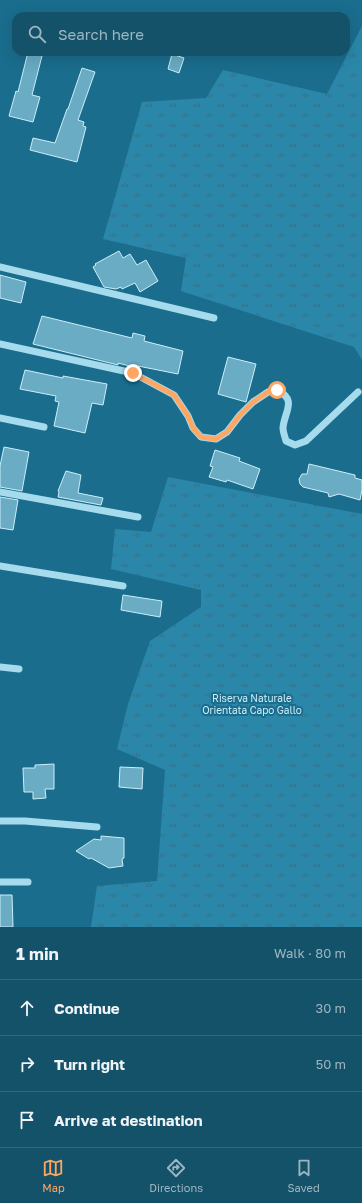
<!DOCTYPE html>
<meta charset="utf-8">
<style>
:root{--surface:#14526a;--page:#215c72;--text:#f1f3f6;--muted:#9db6c1;--line:#33697e;--accent:#ffa663}
body{margin:0;font-family:"Golos Text",sans-serif;background:var(--page);color:var(--text)}
.stop{position:absolute;width:12px;height:12px;margin:-9px;border:3px solid #ffa663;border-radius:50%;background:#fff}
.stop.end{background:#ffa663;border-color:#fff;box-shadow:0 1px 4px #0008}
.list{margin:0;padding:0;list-style:none}
h2{display:flex;justify-content:space-between;align-items:center;height:52px;margin:0;padding:0 16px;font-size:17px}
h2 small{font-size:13px;font-weight:400;color:var(--muted)}
.list li{display:grid;grid-template-columns:26px 1fr auto;gap:12px;align-items:center;box-sizing:border-box;height:56px;padding:0 16px;border-top:1px solid var(--line)}
.list b{display:block;font-size:15px;white-space:nowrap}
.list em{font-size:13px;font-style:normal;color:var(--muted)}
.icon{flex:none;width:22px;height:22px;fill:none;stroke:currentColor;stroke-width:2;stroke-linecap:round;stroke-linejoin:round}
.map{position:relative;flex:none;width:362px;height:927px;overflow:hidden}
.search{position:absolute;background:var(--surface);box-shadow:0 4px 16px #0002;left:12px;right:12px;top:12px;height:44px;display:flex;align-items:center;gap:10px;box-sizing:border-box;padding:0 14px;border-radius:12px;color:var(--muted);font-size:15px}
.sheet{height:220px;background:var(--surface)}
nav{display:flex;justify-content:space-around;align-items:center;box-sizing:border-box;height:56px;border-top:1px solid var(--line);background:var(--surface);font-size:11px;color:var(--muted)}
nav a{display:grid;justify-items:center;gap:2px}
nav .on{color:var(--accent)}
.map>svg:first-child{display:block}
.park{fill:url(#park-tufts)}
.building{fill:#69acc4;stroke:#cceefa}
.lines{fill:none;stroke-linecap:round;stroke-linejoin:round}
.minor{stroke:#a6dbee;stroke-width:7}
.route{stroke:#ffa663;stroke-width:5}
.labels{text-anchor:middle;dominant-baseline:central;stroke-width:4;stroke-linejoin:round;paint-order:stroke}
.park-label{font-size:10px;fill:#cceefa;stroke:#1a6d8d}
</style>
<div class="map">
<svg width="362" height="927" viewBox="0 0 362 927">
<defs>
<pattern id="park-tufts" width="24" height="20" patternUnits="userSpaceOnUse"><rect width="24" height="20" fill="#2a87a9"/><path d="M3 7l-1-3M5 7V3M7 7l1-3M15 17l-1-3M17 17v-4M19 17l1-3" fill="none" stroke="#386f84"/></pattern>
</defs>
<rect width="100%" height="100%" fill="#1a6d8d"/>
<!-- park -->
<g class="park">
<polygon points="362,26 362,360 354,347 181,291 186,258 103,239 142,102 206,98 223,70 327,94"/>
<polygon points="168,477 362,514 362,927 91,927 97,886 157,881 165,770 117,749 128,704 150,641 201,607 201,590 111,569 115,529 151,532"/>
</g>
<!-- building -->
<g class="building">
<polygon points="28,52 43,52 32,95 40,97 33,122 9,116 16,91 18,92"/>
<polygon points="172,54 184,58 179,73 168,69"/>
<polygon points="82,68 95,72 78,120 84,122 83,126 86,127 77,162 30,150 33,138 55,143 67,109 68,109"/>
<polygon points="119,251 123,258 130,254 137,265 146,260 158,281 140,292 135,283 122,289 121,287 116,289 104,287 93,267 96,265 95,264"/>
<polygon points="0,275 26,282 21,303 0,298"/>
<polygon points="42,316 132,338 133,333 145,336 144,341 183,351 178,374 138,366 137,368 118,363 118,365 33,344"/>
<polygon points="228,357 256,364 246,402 218,394"/>
<polygon points="25,370 63,378 63,376 107,384 103,405 92,403 85,433 54,426 59,402 55,401 56,396 20,389"/>
<polygon points="4,447 29,452 22,491 0,487 0,466"/>
<polygon points="215,450 240,458 239,461 260,469 253,489 227,480 226,482 209,477 213,467 210,466"/>
<polygon points="309,464 355,475 355,478 362,480 362,490 360,500 339,494 329,497 328,493 303,487 300,484 299,479 302,474 307,474"/>
<polygon points="66,471 81,475 78,493 103,498 101,505 58,497 59,492 58,491"/>
<polygon points="0,497 18,500 13,530 0,528"/>
<polygon points="123,595 162,601 160,617 121,610"/>
<polygon points="54,764 54,789 45,789 46,798 33,799 33,792 24,792 23,768 35,768 35,765"/>
<polygon points="120,767 143,768 142,789 119,787"/>
<polygon points="101,836 124,838 124,858 122,859 123,866 109,868 91,858 89,859 76,851 94,839 101,840"/>
<polygon points="0,895 12,895 13,927 0,927"/>
</g>
<g class="lines">
<!-- minor -->
<g class="minor">
<polyline points="0,267 214,318"/>
<path d="M0,344L133,373L174,395L188,416L193,428L201,437L216,439L227,432L240,415L253,402L268,392L277,390C298,400 284,412 283,428C283,432 285,437 286,441L295,445L306,441L358,392"/>
<polyline points="0,418 44,427"/>
<polyline points="0,492 138,517"/>
<polyline points="0,566 123,586"/>
<polyline points="0,667 19,669"/>
<polyline points="0,821 25,821 97,827"/>
<polyline points="0,882 28,882"/>
</g>
</g>
<g class="lines">
<!-- route -->
<polyline class="route" points="133,373 174,395 188,416 193,428 201,437 216,439 227,432 240,415 253,402 268,392 277,390"/>
</g>
<g class="labels">
<!-- park labels -->
<g class="park-label">
<text x="252" y="698">Riserva Naturale<tspan x="252" dy="12">Orientata Capo Gallo</tspan></text>
</g>
</g>
</svg>
<div class="stop" style="left:277px;top:390px"></div>
<div class="stop end" style="left:133px;top:373px"></div>
<div class="search"><svg class="icon" aria-label="search" viewBox="0 0 24 24"><circle cx="10" cy="10" r="6"/><path d="M15 15l6 6"/></svg>Search here</div>
</div>
<section class="sheet">
<h2>1 min<small>Walk · 80 m</small></h2>
<ul class="list">
<li><svg class="icon" aria-label="ahead" viewBox="0 0 24 24"><path d="M12 20V5M6 11l6-6 6 6"/></svg><div><b>Continue</b></div><em>30 m</em></li>
<li><svg class="icon" aria-label="right" viewBox="0 0 24 24"><path d="M7 20v-9h11M14 6l5 5-5 5"/></svg><div><b>Turn right</b></div><em>50 m</em></li>
<li><svg class="icon" aria-label="arrive" viewBox="0 0 24 24"><path d="M6 21V4h12l-3 4 3 4H6"/></svg><div><b>Arrive at destination</b></div></li>
</ul>
</section>
<nav>
<a class="on"><svg class="icon" aria-label="map" viewBox="0 0 24 24"><path d="M3 6l6-2 6 2 6-2v14l-6 2-6-2-6 2zM9 4v14M15 6v14"/></svg>Map</a>
<a><svg class="icon" aria-label="directions" viewBox="0 0 24 24"><path d="M12 3l9 9-9 9-9-9zM9 14v-3h6M13 9l2 2-2 2"/></svg>Directions</a>
<a><svg class="icon" aria-label="saved" viewBox="0 0 24 24"><path d="M7 4h10v16l-5-4-5 4z"/></svg>Saved</a>
</nav>
